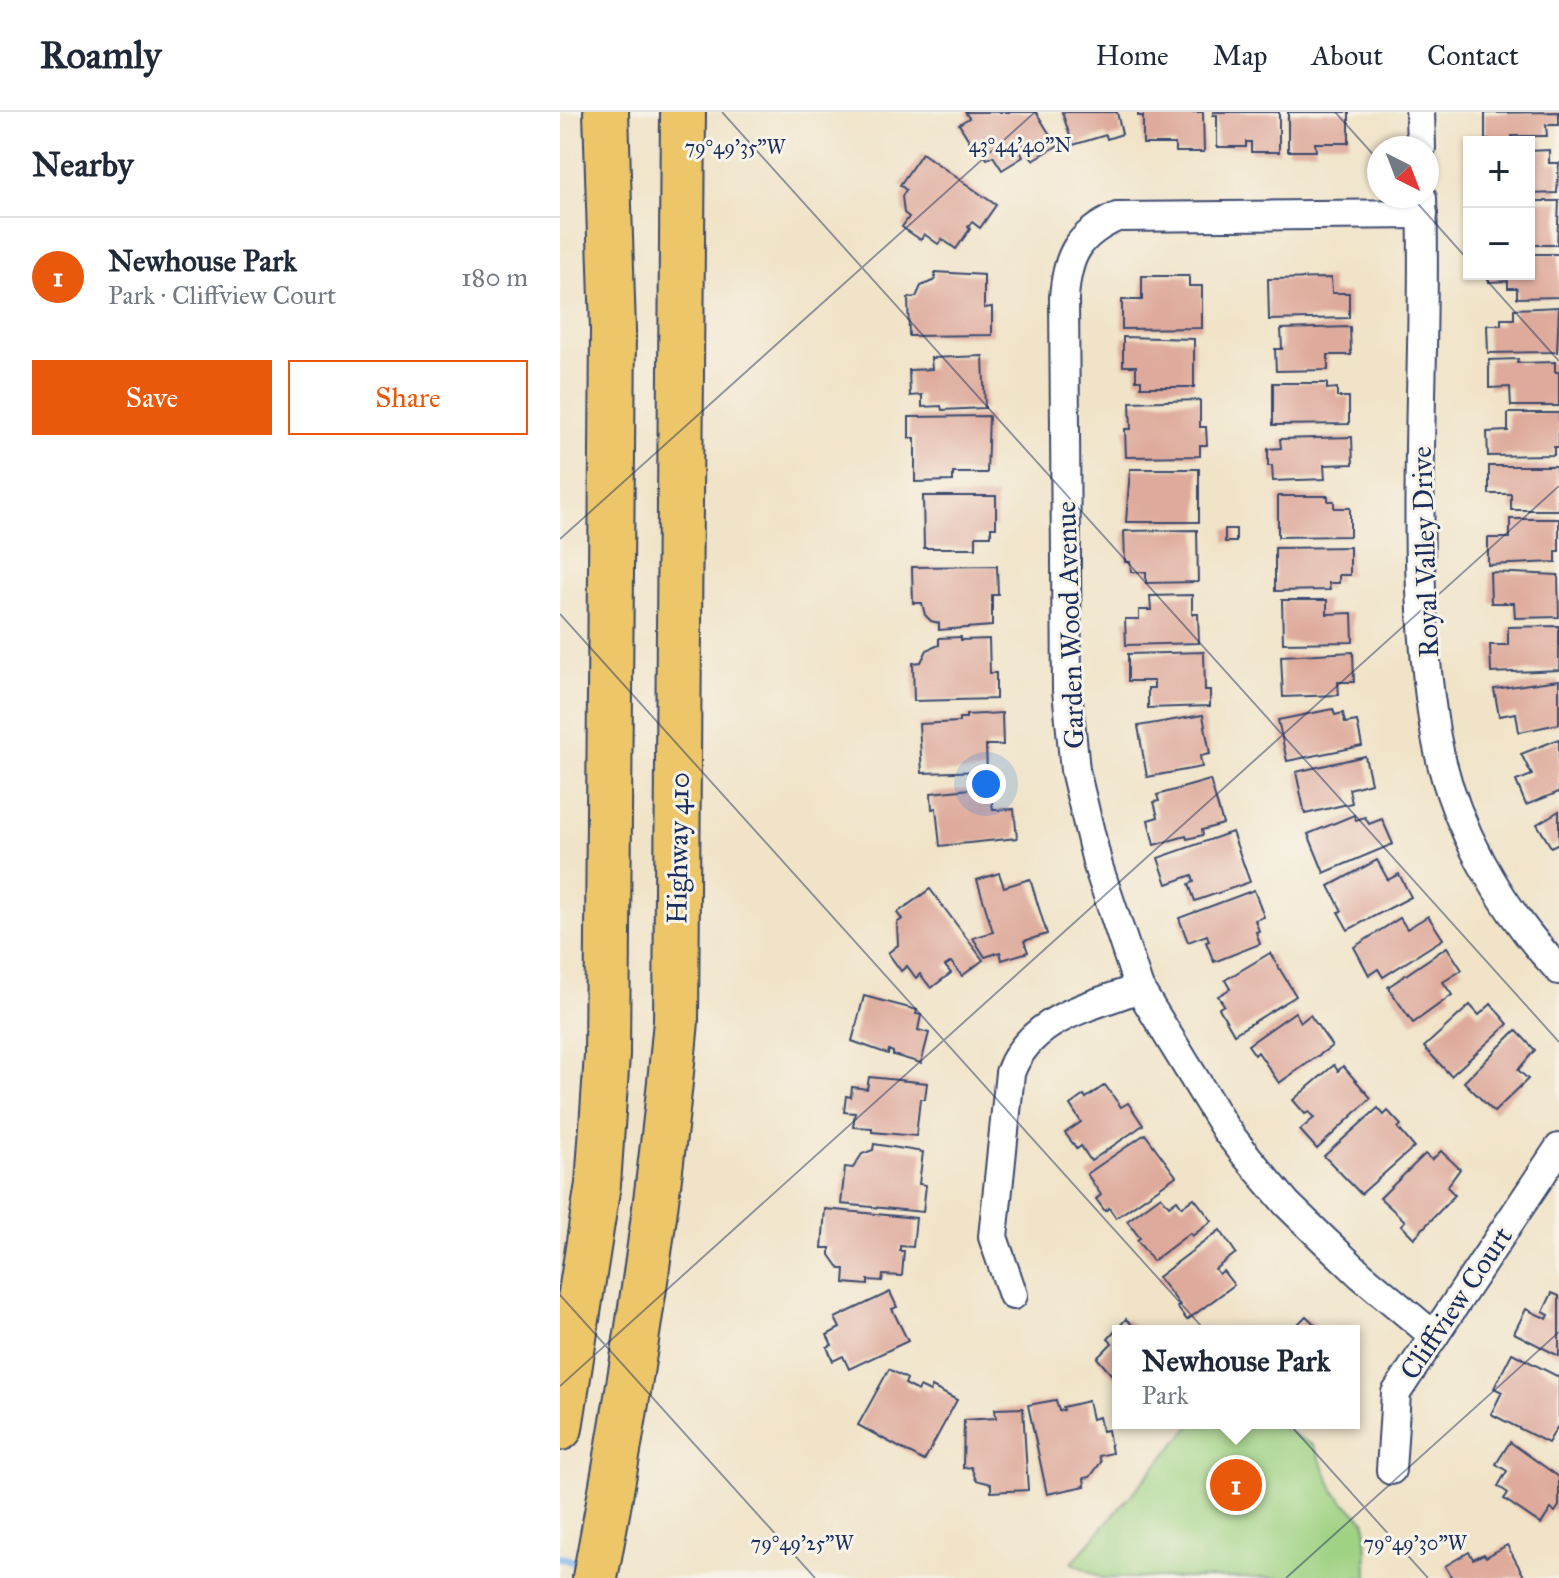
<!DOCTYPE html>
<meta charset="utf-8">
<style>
:root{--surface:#fff;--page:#f2f2f3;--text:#1f2937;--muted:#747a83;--line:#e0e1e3;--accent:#ea580c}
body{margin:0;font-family:"IM FELL Great Primer",serif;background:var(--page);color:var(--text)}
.controls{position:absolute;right:24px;top:24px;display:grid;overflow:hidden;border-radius:0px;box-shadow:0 2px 6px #0004}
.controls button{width:72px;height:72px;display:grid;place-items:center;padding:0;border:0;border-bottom:2px solid var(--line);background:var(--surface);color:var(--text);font:40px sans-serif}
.compass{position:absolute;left:807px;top:24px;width:72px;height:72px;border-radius:50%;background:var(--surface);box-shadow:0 2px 6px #0004;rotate:138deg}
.you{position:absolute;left:426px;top:672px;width:28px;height:28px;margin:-20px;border:6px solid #fff;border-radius:50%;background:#1a73e8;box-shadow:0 0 0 12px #1a73e833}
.badge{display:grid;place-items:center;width:52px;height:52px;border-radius:50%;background:var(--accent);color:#fff;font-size:26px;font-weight:700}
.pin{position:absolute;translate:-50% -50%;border:4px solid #fff;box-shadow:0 2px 8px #0006}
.popup{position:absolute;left:552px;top:1213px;width:248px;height:104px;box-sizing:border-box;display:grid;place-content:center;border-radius:0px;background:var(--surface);filter:drop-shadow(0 2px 6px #0005);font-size:26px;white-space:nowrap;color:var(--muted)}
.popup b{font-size:30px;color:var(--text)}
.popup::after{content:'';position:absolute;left:50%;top:100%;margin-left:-16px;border:16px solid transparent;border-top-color:var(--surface)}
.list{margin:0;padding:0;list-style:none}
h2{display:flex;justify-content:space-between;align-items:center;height:104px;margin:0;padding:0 32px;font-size:34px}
h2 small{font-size:26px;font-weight:400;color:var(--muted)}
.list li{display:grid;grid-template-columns:52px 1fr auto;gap:24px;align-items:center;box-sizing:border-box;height:120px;padding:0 32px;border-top:2px solid var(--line)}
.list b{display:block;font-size:30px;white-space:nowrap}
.list p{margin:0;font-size:26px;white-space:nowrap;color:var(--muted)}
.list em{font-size:26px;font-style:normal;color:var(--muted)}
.actions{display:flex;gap:16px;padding:24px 32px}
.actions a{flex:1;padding:18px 0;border:2px solid var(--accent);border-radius:0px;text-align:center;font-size:28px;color:var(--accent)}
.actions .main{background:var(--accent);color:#fff}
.map{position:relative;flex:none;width:999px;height:1466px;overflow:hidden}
header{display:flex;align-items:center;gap:48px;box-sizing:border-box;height:112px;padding:0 40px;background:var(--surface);border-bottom:2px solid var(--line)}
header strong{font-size:38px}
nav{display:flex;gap:44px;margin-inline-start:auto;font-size:28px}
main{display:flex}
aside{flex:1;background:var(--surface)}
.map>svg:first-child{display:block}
.green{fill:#9fd283;stroke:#5d8070;stroke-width:2}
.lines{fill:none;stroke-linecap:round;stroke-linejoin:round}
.stream{stroke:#7fb8f0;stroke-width:8}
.building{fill:#deaa9b}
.street-casing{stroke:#3b4a6e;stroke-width:32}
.highway-casing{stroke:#3b4a6e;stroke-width:48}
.street{stroke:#fff;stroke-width:28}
.highway{stroke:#ecc669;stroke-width:44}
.ticks{fill:none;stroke:#1b2f5e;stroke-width:2;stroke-opacity:0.45}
.labels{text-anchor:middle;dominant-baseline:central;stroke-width:6;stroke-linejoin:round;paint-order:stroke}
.street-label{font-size:28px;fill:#1b2f5e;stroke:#f7f3e8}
.ticks-label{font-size:20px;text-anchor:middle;fill:#1b2f5e;stroke:#f7f3e8;stroke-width:6;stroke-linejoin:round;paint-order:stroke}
</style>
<header>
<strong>Roamly</strong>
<nav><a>Home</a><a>Map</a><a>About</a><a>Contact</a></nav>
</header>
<main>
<aside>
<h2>Nearby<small></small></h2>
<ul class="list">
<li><span class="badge">1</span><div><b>Newhouse Park</b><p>Park · Cliffview Court</p></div><em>180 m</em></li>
</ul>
<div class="actions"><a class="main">Save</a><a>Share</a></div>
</aside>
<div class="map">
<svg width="999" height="1466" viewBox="0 0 999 1466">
<rect width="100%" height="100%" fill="#f7f3e8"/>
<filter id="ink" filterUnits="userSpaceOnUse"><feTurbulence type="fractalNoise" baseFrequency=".0125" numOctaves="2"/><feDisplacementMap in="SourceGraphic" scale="16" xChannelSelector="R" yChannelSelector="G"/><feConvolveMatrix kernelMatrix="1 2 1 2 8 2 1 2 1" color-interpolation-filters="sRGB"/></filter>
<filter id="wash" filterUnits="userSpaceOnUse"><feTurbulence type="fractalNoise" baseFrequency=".006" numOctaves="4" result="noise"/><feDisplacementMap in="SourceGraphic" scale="32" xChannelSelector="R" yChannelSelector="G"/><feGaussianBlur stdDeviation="1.8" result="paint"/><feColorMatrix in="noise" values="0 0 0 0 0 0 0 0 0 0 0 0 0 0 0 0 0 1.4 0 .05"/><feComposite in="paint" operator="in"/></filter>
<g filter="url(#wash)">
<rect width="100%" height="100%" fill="#f0e3c7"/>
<!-- green -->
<polygon class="green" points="633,1311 713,1311 754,1334 776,1382 806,1410 807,1466 542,1466 512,1451"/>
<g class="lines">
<!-- stream -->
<polyline class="stream" points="0,1445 23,1453"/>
</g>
<g id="blocks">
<!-- building -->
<g class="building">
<polygon points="405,0 476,0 497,34 473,48 464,33 459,37 463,45 442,58 433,44 427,47 419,35 415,38 399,12 409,6"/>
<polygon points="502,0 557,0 562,22 547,27 546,23 513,33"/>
<polygon points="578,0 643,0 644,40 616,40 615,32 583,32 583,4 578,4"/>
<polygon points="653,0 719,0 719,40 691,40 691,30 686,30 686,35 657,35 657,3 653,3"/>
<polygon points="728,0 789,0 789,31 755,31 756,39 728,39"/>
<polygon points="999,0 999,13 986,13 987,24 952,24 952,28 925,28 925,1"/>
<polygon points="989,38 989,51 999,51 997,81 969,82 969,39"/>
<polygon points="362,41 436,93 420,116 412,110 408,115 410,117 396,137 382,127 378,132 364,122 361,128 342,115 349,105 344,101 342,84 346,78 340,73"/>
<polygon points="969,89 999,89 997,133 969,133"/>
<polygon points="969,142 999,142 999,185 957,186 957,176 948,176 948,169 929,170 929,162 969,162"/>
<polygon points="375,160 424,163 424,196 432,195 432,223 349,224 348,186 356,185 361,174 375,168"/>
<polygon points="582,164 629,164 629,174 642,174 642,216 562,217 562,188 582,188"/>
<polygon points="771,166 772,181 789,181 789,206 709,208 708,167"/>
<polygon points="999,195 997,240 928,241 927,213 941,213 941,207 954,207 954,197"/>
<polygon points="790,215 791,243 768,243 768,258 716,259 715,237 722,237 721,217"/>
<polygon points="563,225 634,227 634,275 581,275 581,268 576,268 576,254 563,254"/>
<polygon points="423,244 425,296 382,298 381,294 362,295 362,283 350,284 349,258 372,257 371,246"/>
<polygon points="958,247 957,251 995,250 995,260 999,260 999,294 951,294 950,275 929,276 929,248"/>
<polygon points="713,271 767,271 767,277 777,276 777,285 789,285 789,312 713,313"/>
<polygon points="640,288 640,315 646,315 647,333 640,333 640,344 566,345 565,317 571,317 570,290"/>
<polygon points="948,301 999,301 999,335 994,335 994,343 928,344 927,320 948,319"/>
<polygon points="429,304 427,361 393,361 393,369 355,370 355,326 349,326 349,305"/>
<polygon points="792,325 793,352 764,353 765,367 713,369 712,354 708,354 708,337 721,336 720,327"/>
<polygon points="929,354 996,354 999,398 951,398 951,382 929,382"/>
<polygon points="570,357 639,357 639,410 566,410"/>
<polygon points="363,384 436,384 436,415 431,415 431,424 416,424 416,436 364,436"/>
<polygon points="718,384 768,384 768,389 774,389 774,396 790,396 790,424 718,425"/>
<polygon points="950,407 999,407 999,439 996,439 996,450 928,453 928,426 950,426"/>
<rect x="665" y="417" width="11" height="13"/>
<polygon points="637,418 638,470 586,471 586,460 571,460 570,450 565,450 564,419"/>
<polygon points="790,435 790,463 779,463 779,471 769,471 770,478 715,479 715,436"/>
<polygon points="437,454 438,483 432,483 432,514 379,518 379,511 371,509 365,503 362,491 353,491 352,455"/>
<polygon points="930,460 998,463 999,505 955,506 954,491 931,491"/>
<polygon points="632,483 632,502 638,502 639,531 566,533 565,507 579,507 579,498 591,498 590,484"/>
<polygon points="722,488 767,488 767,502 792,501 793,530 723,531"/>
<polygon points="999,514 999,558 931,561 930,533 948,533 948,515"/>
<polygon points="401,525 401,528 429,527 430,561 436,561 436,587 354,589 353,551 361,550 367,538 379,533 379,526"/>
<polygon points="644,540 645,578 650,578 650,594 588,596 588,576 594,576 594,569 568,569 568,542"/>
<polygon points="793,540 794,570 778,570 779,583 723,585 721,544"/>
<polygon points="999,568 999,612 959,620 956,601 939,604 934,577"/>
<polygon points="773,597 775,603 783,601 785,611 797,609 802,634 727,649 718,608"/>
<polygon points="442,601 443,633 426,633 427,659 362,661 359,612 399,610 399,606 406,606 406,603"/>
<polygon points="643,603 650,642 640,644 642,655 587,665 578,614"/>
<polygon points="999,627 999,680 966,693 956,669 972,663 961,642"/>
<polygon points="805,644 811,671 789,677 792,691 745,702 736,660"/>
<polygon points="650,668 663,712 642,718 643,723 627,727 626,724 594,733 588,708 598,705 594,690 599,689 597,683"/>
<polygon points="430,675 433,698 454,697 457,726 380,734 376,696 372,697 371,681"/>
<polygon points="999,699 999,731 991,735 977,712"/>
<polygon points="794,703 796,708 805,705 809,712 822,707 833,732 764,761 748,722"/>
<polygon points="672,720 690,770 635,789 629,772 634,770 632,763 607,772 598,746"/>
<polygon points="817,748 828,768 839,762 851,785 788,818 778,800 782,799 769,774"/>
<polygon points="439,761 444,775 470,767 487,822 464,829 468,840 442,848 440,840 425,845 413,826 433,820 417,768"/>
<polygon points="370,777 423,848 402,864 391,850 385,854 391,861 371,876 360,862 356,866 347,854 341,859 328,841 338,833 337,811 342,807 337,801"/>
<polygon points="694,778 704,805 695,808 699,819 696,820 700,832 654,850 646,830 649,829 647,823 628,830 619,806"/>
<polygon points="868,804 883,827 823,865 818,857 809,863 794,835 840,806 847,817"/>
<polygon points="887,835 902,858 883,870 892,883 853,911 828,875"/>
<polygon points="710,841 736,884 674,922 659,896 664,893 658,884 670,877 665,868"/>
<polygon points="304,884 357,898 356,902 361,903 358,918 369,921 361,951 333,943 333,940 329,938 328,942 292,929"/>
<polygon points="931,892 948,912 891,964 864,935 910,893 919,903"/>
<polygon points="735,900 741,910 750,903 772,934 719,971 698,940 695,943 688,933"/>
<polygon points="956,918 975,938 958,958 968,967 934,1000 904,970"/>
<polygon points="774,953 778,959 783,954 811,986 757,1037 740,1018 754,1006 749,1000 745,1002 733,988"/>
<polygon points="309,965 367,971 365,987 360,987 356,1024 312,1020 312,1016 293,1015 295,1001 284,1000 286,984 291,985 292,975 307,977"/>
<polygon points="545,973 561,995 568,991 583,1013 531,1049 521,1034 517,1037 505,1021 521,1010 510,993 524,983 526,986"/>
<polygon points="818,996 824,1003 828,999 841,1013 838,1016 854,1035 801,1082 764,1044"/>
<polygon points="585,1022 616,1064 556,1106 549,1096 545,1099 536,1087 541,1083 527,1062"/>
<polygon points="314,1032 363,1040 359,1072 366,1073 363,1100 281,1092 285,1055 293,1056 302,1042 313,1038"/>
<polygon points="881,1039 900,1057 887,1075 895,1083 854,1126 841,1113 845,1109 820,1086 865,1042 872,1048"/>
<polygon points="601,1084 609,1094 617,1088 622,1095 634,1086 652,1109 632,1124 630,1121 593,1149 577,1128 580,1126 567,1109"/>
<polygon points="265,1097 356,1106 353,1135 340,1134 340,1139 344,1139 342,1164 323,1163 322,1169 308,1168 308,1173 284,1171 285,1157 280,1157 270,1143 270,1136 262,1136"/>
<polygon points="660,1118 676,1141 655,1157 659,1162 663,1159 674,1173 627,1208 617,1195 620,1193 598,1165"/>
<polygon points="330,1180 337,1195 332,1197 348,1229 289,1257 283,1244 273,1249 267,1235 272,1233 267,1223 280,1216 275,1206"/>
<polygon points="992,1181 999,1184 999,1244 954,1221 966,1197 987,1207 989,1203 983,1200"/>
<polygon points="746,1204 762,1219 731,1219"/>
<polygon points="566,1207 579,1219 558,1219 558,1270 537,1246 552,1231 548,1227"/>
<polygon points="952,1241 999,1265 999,1312 988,1331 931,1302 942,1280 934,1276"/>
<polygon points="329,1257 347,1267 345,1272 358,1279 360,1275 370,1280 372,1275 397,1288 364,1349 298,1313"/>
<polygon points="496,1288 499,1299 504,1298 503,1295 528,1289 532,1307 539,1305 542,1319 548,1318 552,1341 539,1344 541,1350 530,1365 524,1366 525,1374 487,1382 468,1293"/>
<polygon points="463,1296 468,1378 431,1380 431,1372 416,1368 411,1355 403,1356 404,1308 436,1306 435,1297"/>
<polygon points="950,1330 999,1365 999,1394 995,1400 991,1397 981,1412 944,1387 948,1381 938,1374 947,1359 936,1352"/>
<polygon points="947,1433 965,1466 892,1466 885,1454 909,1440 913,1447 924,1442 926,1445"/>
</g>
</g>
</g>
<g filter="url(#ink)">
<use href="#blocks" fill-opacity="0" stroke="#3b4a6e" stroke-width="2"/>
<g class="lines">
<!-- street casing -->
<g class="street-casing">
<g id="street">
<polyline points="860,0 861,36"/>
<path d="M862,86C868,265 845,447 876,625C892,711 940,796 999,858"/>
<path d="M863,102L557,105C517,123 507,144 504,186L507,578L515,658L538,754L579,876L666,1018L688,1046L727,1092L763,1127L801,1163L874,1224"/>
<path d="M453,1183L433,1125L450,961C470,905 530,895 579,876"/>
<polyline points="831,1358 836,1281 999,1036"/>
</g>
</g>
<!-- highway casing -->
<g class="highway-casing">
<g id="highway">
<polyline points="0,1316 38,1072 47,943 53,218 46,0"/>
<path d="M35,1466C70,1281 99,1096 116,909L123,0"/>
</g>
</g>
<!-- street -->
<use href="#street" class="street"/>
<!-- highway -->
<use href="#highway" class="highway"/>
</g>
</g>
<!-- ticks -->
<path class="ticks" d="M162,0L999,930M775,0L819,49M851,84L909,149M921,162L999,249M0,427L475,0M0,502L868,1466M0,1183L255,1466M0,1274L999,374M726,1466L999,1220"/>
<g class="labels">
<!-- street labels -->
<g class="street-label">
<text transform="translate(865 440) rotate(-92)">Royal Valley Drive</text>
<text transform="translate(510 513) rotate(-92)">Garden Wood Avenue</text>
<text transform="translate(118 736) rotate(-89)">Highway 410</text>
<text transform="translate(896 1191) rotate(-56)">Cliffview Court</text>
</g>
</g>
<g class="ticks-label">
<text x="460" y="40">43°44'40"N</text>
<text x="175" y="42">79°49'35"W</text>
<text x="242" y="1438">79°49'25"W</text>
<text x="855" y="1438">79°49'30"W</text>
</g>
</svg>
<div class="controls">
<button>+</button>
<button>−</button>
</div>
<svg class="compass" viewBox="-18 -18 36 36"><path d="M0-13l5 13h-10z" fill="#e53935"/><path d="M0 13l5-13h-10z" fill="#747a83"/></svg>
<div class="you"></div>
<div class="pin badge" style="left:676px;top:1373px">1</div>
<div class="popup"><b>Newhouse Park</b>Park</div>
</div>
</main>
